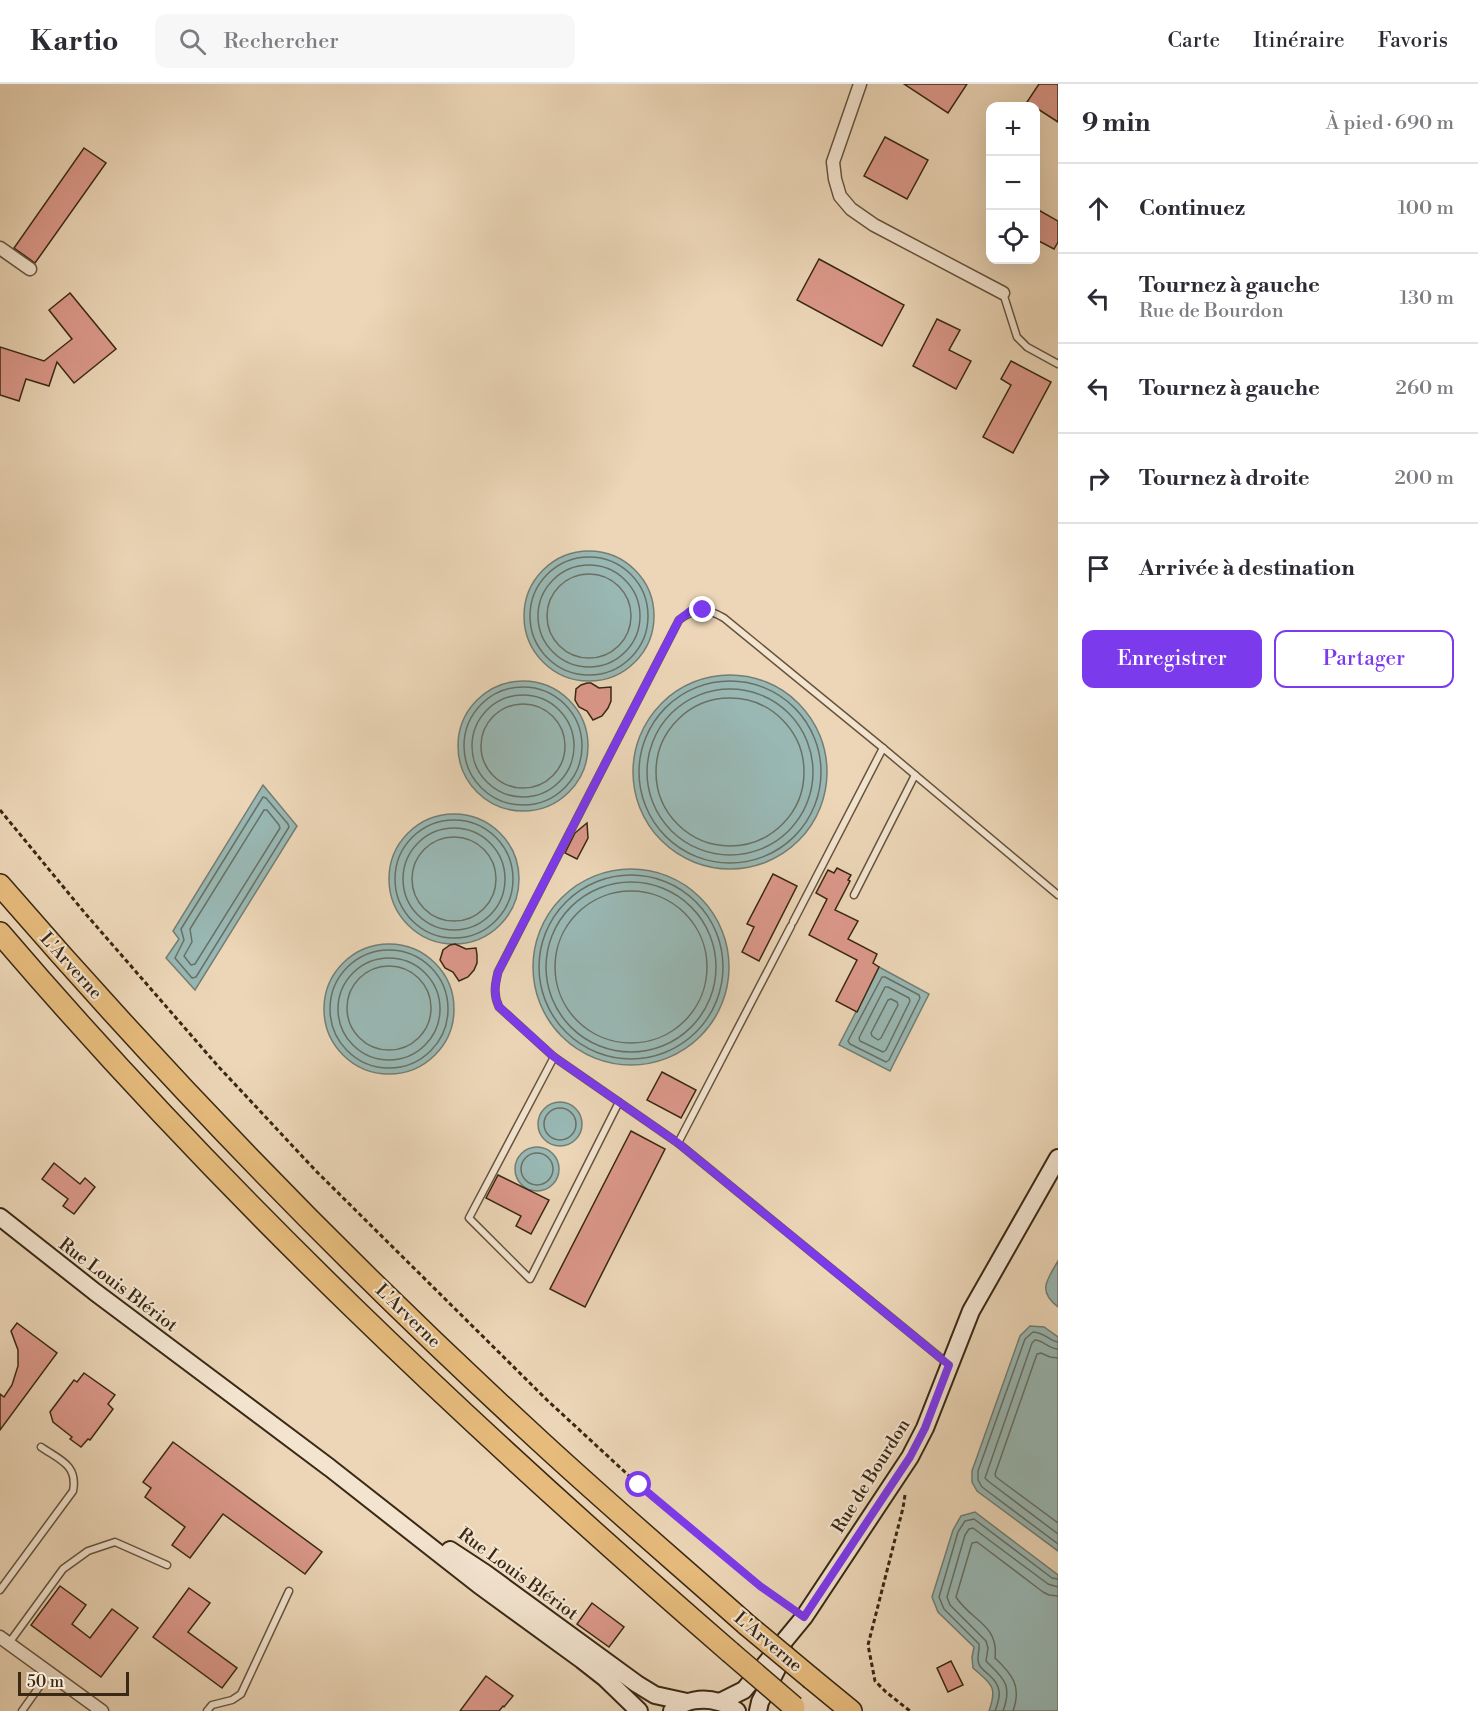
<!DOCTYPE html>
<html lang="fr">
<meta charset="utf-8">
<style>
:root{--surface:#fff;--page:#f7f7f7;--text:#2b2b33;--muted:#7c7c81;--line:#e1e1e2;--accent:#7c3aed}
body{margin:0;font-family:"Libre Bodoni",serif;background:var(--page);color:var(--text)}
.controls{position:absolute;right:18px;top:18px;display:grid;overflow:hidden;border-radius:12px;box-shadow:0 6px 24px #0002}
.controls button{width:54px;height:54px;display:grid;place-items:center;padding:0;border:0;border-bottom:2px solid var(--line);background:var(--surface);color:var(--text);font:30px sans-serif}
.scale{position:absolute;left:18px;bottom:15px;width:111px;box-sizing:border-box;padding-left:6px;border:3px solid #392814;border-top:0;font-size:16px;line-height:21px;white-space:nowrap;color:#392814;-webkit-text-stroke:4px #f3e4d0;paint-order:stroke}
.stop{position:absolute;width:18px;height:18px;margin:-14px;border:4px solid #7c3aed;border-radius:50%;background:#fff}
.stop.end{background:#7c3aed;border-color:#fff;box-shadow:0 2px 6px #0008}
.list{margin:0;padding:0;list-style:none}
h2{display:flex;justify-content:space-between;align-items:center;height:78px;margin:0;padding:0 24px;font-size:26px}
h2 small{font-size:20px;font-weight:400;color:var(--muted)}
.list li{display:grid;grid-template-columns:39px 1fr auto;gap:18px;align-items:center;box-sizing:border-box;height:90px;padding:0 24px;border-top:2px solid var(--line)}
.list b{display:block;font-size:22px;white-space:nowrap}
.list p{margin:0;font-size:20px;white-space:nowrap;color:var(--muted)}
.list em{font-size:20px;font-style:normal;color:var(--muted)}
.actions{display:flex;gap:12px;padding:18px 24px}
.actions a{flex:1;padding:14px 0;border:2px solid var(--accent);border-radius:12px;text-align:center;font-size:21px;color:var(--accent)}
.actions .main{background:var(--accent);color:#fff}
.icon{flex:none;width:33px;height:33px;fill:none;stroke:currentColor;stroke-width:2;stroke-linecap:round;stroke-linejoin:round}
.map{position:relative;flex:none;width:1058px;height:1627px;overflow:hidden}
header{display:flex;align-items:center;gap:36px;box-sizing:border-box;height:84px;padding:0 30px;background:var(--surface);border-bottom:2px solid var(--line)}
header strong{font-size:28px}
nav{display:flex;gap:33px;margin-inline-start:auto;font-size:21px}
.search{width:420px;height:54px;background:var(--page);display:flex;align-items:center;gap:15px;box-sizing:border-box;padding:0 21px;border-radius:12px;color:var(--muted);font-size:22px}
main{display:flex}
aside{flex:1;background:var(--surface)}
.map>svg:first-child{display:block}
.water{fill:#99b8b4;stroke:#737e74;stroke-width:1.5}
.lines{fill:none;stroke-linecap:round;stroke-linejoin:round}
.shore{stroke:#697064;stroke-width:1.5}
.building{fill:#dc988a;stroke:#392814;stroke-width:1.5}
.lane-casing{stroke:#66543d;stroke-width:9}
.street-casing{stroke:#66543d;stroke-width:15}
.secondary-casing{stroke:#392814;stroke-width:20}
.highway-casing{stroke:#392814;stroke-width:24}
.path{stroke:#392814;stroke-width:3;stroke-dasharray:4.5 3;stroke-linecap:butt}
.lane{stroke:#f3e4d0;stroke-width:6}
.street{stroke:#f3e4d0;stroke-width:12}
.secondary{stroke:#f3e4d0;stroke-width:16}
.highway{stroke:#e6bb7c;stroke-width:21}
.highway-bridge-casing{stroke:#392814;stroke-width:24;stroke-linecap:butt}
.highway-bridge{stroke:#e6bb7c;stroke-width:21}
.route{stroke:#7c3aed;stroke-width:8}
.labels{text-anchor:middle;dominant-baseline:central;stroke-width:4.5;stroke-linejoin:round;paint-order:stroke}
.street-label{font-size:18px;fill:#392814;stroke:#f3e4d0}
</style>
<header>
<strong>Kartio</strong>
<div class="search"><svg class="icon" aria-label="search" viewBox="0 0 24 24"><circle cx="10" cy="10" r="6"/><path d="M15 15l6 6"/></svg>Rechercher</div>
<nav><a>Carte</a><a>Itinéraire</a><a>Favoris</a></nav>
</header>
<main>
<div class="map">
<svg width="1058" height="1627" viewBox="0 0 1058 1627">
<rect width="100%" height="100%" fill="#ecd6b7"/>
<filter id="stains"><feTurbulence type="fractalNoise" baseFrequency=".00333" numOctaves="4"/><feColorMatrix values="0 0 0 0 .2 0 0 0 0 .09 0 0 0 0 .02 0 0 0 .5 -.17"/></filter>
<radialGradient id="worn" r=".72"><stop offset=".6" stop-color="#630" stop-opacity="0"/><stop offset="1" stop-color="#630" stop-opacity=".3"/></radialGradient>
<!-- water -->
<g class="water">
<circle cx="589" cy="532" r="65"/>
<circle cx="730" cy="688" r="97"/>
<circle cx="523" cy="662" r="65"/>
<polygon points="263,701 297,742 195,906 166,874 179,855 173,847"/>
<circle cx="454" cy="795" r="65"/>
<circle cx="631" cy="883" r="98"/>
<circle cx="389" cy="925" r="65"/>
<polygon points="879,883 929,910 890,987 839,961"/>
<circle cx="560" cy="1040" r="22"/>
<circle cx="537" cy="1085" r="22"/>
<path d="M1058,1177V1223C1037,1207 1047,1196 1058,1177Z"/>
<polygon points="1030,1242 1044,1243 1058,1253 1058,1467 977,1407 972,1398 972,1387 1020,1252"/>
<path d="M975,1428L1058,1491V1627H989C998,1602 991,1600 973,1584L972,1573L974,1563L938,1528L932,1513L953,1446L961,1432Z"/>
</g>
<g class="lines">
<!-- shore -->
<g class="shore">
<circle cx="589" cy="532" r="59"/>
<circle cx="589" cy="532" r="51"/>
<circle cx="589" cy="532" r="42"/>
<circle cx="730" cy="688" r="91"/>
<circle cx="523" cy="662" r="59"/>
<circle cx="730" cy="688" r="83"/>
<circle cx="523" cy="662" r="51"/>
<circle cx="730" cy="688" r="74"/>
<circle cx="523" cy="662" r="42"/>
<polygon points="263,713 266,714 288,740 289,743 196,893 192,894 175,874 184,856 181,845"/>
<polygon points="264,726 267,726 279,741 280,744 195,880 191,881 184,872 192,858 190,845"/>
<circle cx="454" cy="795" r="59"/>
<circle cx="454" cy="795" r="51"/>
<circle cx="454" cy="795" r="42"/>
<circle cx="631" cy="883" r="92"/>
<circle cx="631" cy="883" r="85"/>
<circle cx="631" cy="883" r="76"/>
<circle cx="389" cy="925" r="59"/>
<circle cx="389" cy="925" r="51"/>
<circle cx="389" cy="924" r="42"/>
<polygon points="882,893 885,893 919,911 920,914 889,976 886,978 850,960 848,957"/>
<polygon points="885,903 888,903 909,914 910,917 886,966 883,968 860,957 859,954"/>
<polygon points="891,915 897,918 898,921 881,954 878,956 872,952 871,949 888,916"/>
<circle cx="560" cy="1040" r="16"/>
<circle cx="537" cy="1085" r="16"/>
<path d="M1058,1258C1049,1257 1046,1249 1033,1248L1025,1255L978,1387V1396L982,1403L1058,1460"/>
<path d="M1058,1265C1049,1265 1043,1256 1035,1256L1032,1259L985,1394L988,1397L1058,1450"/>
<polyline points="1058,1274 1050,1273 1041,1269 1037,1270 995,1390 996,1393 1058,1439"/>
<path d="M995,1627C1001,1612 1002,1602 989,1591C986,1588 980,1584 979,1580C976,1574 980,1567 979,1560L944,1525L939,1513L958,1448L965,1437L974,1435L1052,1494L1058,1495"/>
<path d="M1003,1627C1013,1600 1003,1594 986,1577L988,1564L986,1557L950,1521L947,1513L965,1451L969,1445L973,1444L1048,1500L1058,1503"/>
<path d="M1013,1627C1022,1602 1012,1590 995,1574C999,1540 971,1537 956,1513L972,1459L977,1458L1043,1508L1049,1511L1058,1512"/>
</g>
</g>
<!-- building -->
<g class="building">
<polygon points="904,0 967,0 948,29"/>
<polygon points="1039,0 1058,0 1058,38 1027,18"/>
<polygon points="885,53 928,76 907,115 864,92"/>
<polygon points="84,64 106,79 35,179 14,164"/>
<polygon points="1035,124 1058,137 1058,158 1054,165 1035,155"/>
<polygon points="819,175 904,221 882,262 797,216"/>
<polygon points="70,209 116,265 74,299 57,278 49,302 26,295 19,317 0,311 0,263 44,277 72,255 49,226"/>
<polygon points="937,235 960,246 949,266 971,277 956,305 913,282"/>
<polygon points="1011,277 1051,298 1013,369 983,353 1011,301 1001,295"/>
<polygon points="587,599 591,599 599,604 611,603 611,617 608,624 602,632 593,636 587,627 579,623 575,616 576,605 581,601"/>
<polygon points="587,739 588,754 577,775 565,769 575,749"/>
<polygon points="837,784 851,791 848,796 850,797 835,826 858,837 848,855 877,870 873,879 879,883 857,928 836,917 857,876 809,851 827,815 816,809 828,786 834,789"/>
<polygon points="773,790 797,802 759,877 742,868 754,843 747,840"/>
<polygon points="455,860 466,865 476,864 477,871 477,879 474,886 468,893 459,897 453,888 445,884 440,876 443,866 450,861"/>
<polygon points="662,988 696,1006 681,1034 647,1016"/>
<polygon points="631,1047 665,1065 585,1223 550,1205"/>
<polygon points="54,1079 80,1100 85,1094 95,1103 74,1130 63,1122 68,1115 42,1095"/>
<polygon points="498,1091 549,1116 531,1150 516,1142 521,1132 486,1114"/>
<polygon points="17,1239 57,1269 0,1346 0,1310 4,1313 12,1301 18,1282 18,1266 11,1247"/>
<polygon points="84,1289 115,1311 108,1320 113,1325 90,1356 88,1355 81,1363 70,1355 72,1353 53,1338 50,1328 74,1296 77,1298"/>
<polygon points="173,1358 322,1468 305,1490 223,1430 190,1474 172,1461 185,1443 145,1413 151,1404 143,1398"/>
<polygon points="60,1502 86,1521 72,1540 90,1554 112,1525 138,1544 101,1593 31,1541"/>
<polygon points="189,1504 210,1519 188,1548 237,1584 222,1604 153,1553"/>
<polygon points="592,1519 624,1543 609,1563 577,1540"/>
<polygon points="951,1577 963,1601 948,1608 937,1584"/>
<polygon points="486,1592 513,1612 504,1623 503,1622 499,1627 460,1627"/>
</g>
<g class="lines">
<!-- lane casing -->
<g class="lane-casing">
<g id="lane">
<polyline points="1003,209 1017,253 1027,263 1058,280"/>
<polyline points="854,811 915,691"/>
<polyline points="793,838 883,664"/>
<polyline points="554,973 469,1134 530,1195 619,1018"/>
<polyline points="678,1059 791,842"/>
<path d="M948,1280L678,1059L554,973L499,923C493,910 495,901 498,888L679,536C696,523 705,523 724,534L883,664L1058,811"/>
<path d="M0,1506L73,1407C78,1381 60,1376 41,1363"/>
<polyline points="9,1559 63,1485 88,1467 115,1458 167,1481"/>
<polyline points="22,1627 49,1589"/>
<polyline points="207,1627 212,1621 232,1616 241,1610 289,1507"/>
</g>
</g>
<!-- street casing -->
<g class="street-casing">
<g id="street">
<polyline points="860,0 833,78 835,95 840,112 851,125 874,141 1003,209"/>
<polyline points="0,164 30,185"/>
<polyline points="0,1553 102,1627"/>
</g>
</g>
<!-- secondary casing -->
<g class="secondary-casing">
<g id="secondary">
<polyline points="0,1133 95,1208 330,1384 479,1501 582,1576 605,1594 639,1627"/>
<polyline points="450,1466 485,1489 637,1600 655,1611 687,1618"/>
<polyline points="720,1618 744,1606 804,1533 910,1373 925,1344 971,1227 1058,1074"/>
<path d="M672,1627C684,1616 703,1613 719,1618C725,1619 732,1624 737,1627"/>
<polyline points="758,1627 760,1618 785,1569"/>
</g>
</g>
<!-- highway casing -->
<g class="highway-casing">
<g id="highway">
<path d="M0,801C166,993 343,1176 530,1348C601,1414 675,1477 747,1541"/>
<path d="M0,849C222,1109 472,1344 730,1568"/>
<polyline points="812,1595 851,1627"/>
</g>
</g>
<!-- path -->
<g class="path">
<polyline points="0,726 84,828 217,981 316,1087 547,1316 639,1401 760,1502 791,1524"/>
<polyline points="905,1411 903,1424 868,1561 875,1597 886,1608 910,1627"/>
</g>
<!-- lane -->
<use href="#lane" class="lane"/>
<!-- street -->
<use href="#street" class="street"/>
<!-- secondary -->
<use href="#secondary" class="secondary"/>
<!-- highway -->
<use href="#highway" class="highway"/>
<!-- highway-bridge casing -->
<g class="highway-bridge-casing">
<g id="highway-bridge">
<polyline points="747,1541 812,1595"/>
<polyline points="730,1568 794,1623"/>
</g>
</g>
<!-- highway-bridge -->
<use href="#highway-bridge" class="highway-bridge"/>
</g>
<g class="lines">
<!-- route -->
<path class="route" d="M639,1401L760,1502L804,1533L910,1373L925,1344L949,1281L678,1059L554,973L499,923C493,910 495,901 498,888L679,536L690,527L703,526"/>
</g>
<g class="labels">
<!-- street labels -->
<g class="street-label">
<text transform="translate(71 882) rotate(48)">L'Arverne</text>
<text transform="translate(118 1201) rotate(37)">Rue Louis Blériot</text>
<text transform="translate(408 1232) rotate(44)">L'Arverne</text>
<text transform="translate(871 1392) rotate(-58)">Rue de Bourdon</text>
<text transform="translate(518 1490) rotate(36)">Rue Louis Blériot</text>
<text transform="translate(768 1558) rotate(40)">L'Arverne</text>
</g>
</g>
<rect width="100%" height="100%" filter="url(#stains)"/>
<rect width="100%" height="100%" fill="url(#worn)"/>
</svg>
<div class="controls">
<button>+</button>
<button>−</button>
<button><svg class="icon" aria-label="locate" viewBox="0 0 24 24"><circle cx="12" cy="12" r="6"/><path d="M12 2v4M12 18v4M2 12h4M18 12h4"/></svg></button>
</div>
<div class="scale">50 m</div>
<div class="stop" style="left:639px;top:1401px"></div>
<div class="stop end" style="left:703px;top:526px"></div>
</div>
<aside>
<h2>9 min<small>À pied · 690 m</small></h2>
<ul class="list">
<li><svg class="icon" aria-label="ahead" viewBox="0 0 24 24"><path d="M12 20V5M6 11l6-6 6 6"/></svg><div><b>Continuez</b></div><em>100 m</em></li>
<li><svg class="icon" aria-label="left" viewBox="0 0 24 24"><path d="M17 20v-9H6M10 6l-5 5 5 5"/></svg><div><b>Tournez à gauche</b><p>Rue de Bourdon</p></div><em>130 m</em></li>
<li><svg class="icon" aria-label="left" viewBox="0 0 24 24"><path d="M17 20v-9H6M10 6l-5 5 5 5"/></svg><div><b>Tournez à gauche</b></div><em>260 m</em></li>
<li><svg class="icon" aria-label="right" viewBox="0 0 24 24"><path d="M7 20v-9h11M14 6l5 5-5 5"/></svg><div><b>Tournez à droite</b></div><em>200 m</em></li>
<li><svg class="icon" aria-label="arrive" viewBox="0 0 24 24"><path d="M6 21V4h12l-3 4 3 4H6"/></svg><div><b>Arrivée à destination</b></div></li>
</ul>
<div class="actions"><a class="main">Enregistrer</a><a>Partager</a></div>
</aside>
</main>
